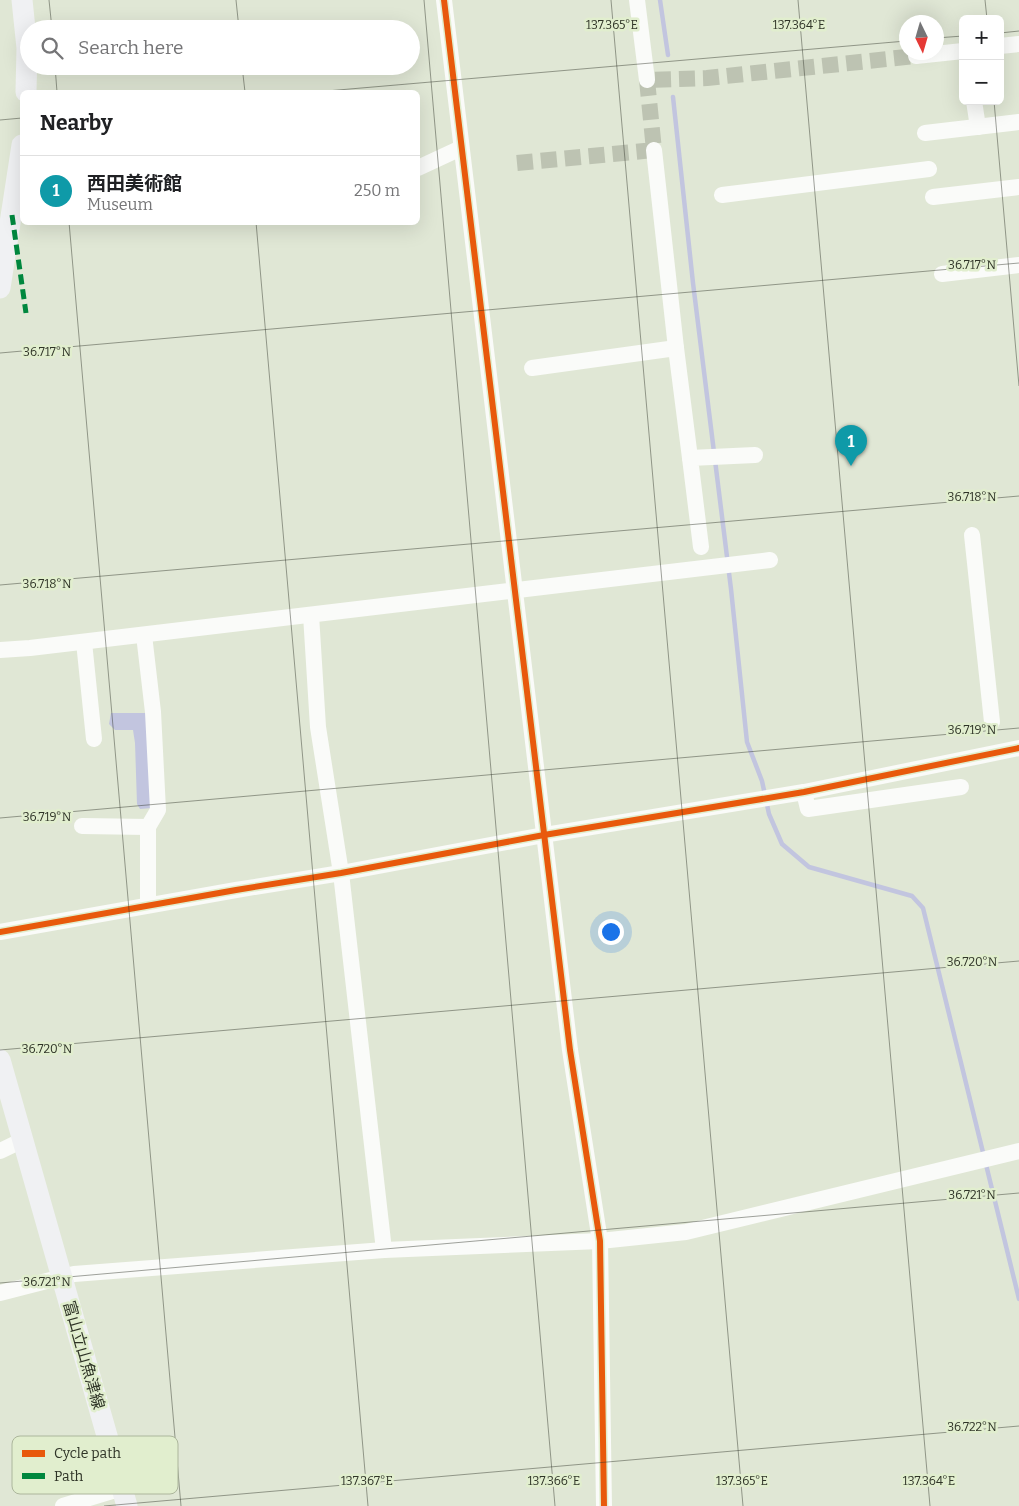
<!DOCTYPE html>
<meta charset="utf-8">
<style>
:root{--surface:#fff;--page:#f6f6f6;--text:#202124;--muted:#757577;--line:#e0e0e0;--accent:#6d7364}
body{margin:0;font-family:Bitter,"Noto Sans JP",serif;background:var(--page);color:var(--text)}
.controls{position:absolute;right:15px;top:15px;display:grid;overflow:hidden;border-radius:8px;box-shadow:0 5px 20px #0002}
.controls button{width:45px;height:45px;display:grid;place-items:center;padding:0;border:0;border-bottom:1px solid var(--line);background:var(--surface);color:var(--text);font:25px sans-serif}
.compass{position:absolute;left:899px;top:15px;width:45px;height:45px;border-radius:50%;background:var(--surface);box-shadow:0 5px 20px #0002;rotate:175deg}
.you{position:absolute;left:610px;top:931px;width:18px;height:18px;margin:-12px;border:4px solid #fff;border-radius:50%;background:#1a73e8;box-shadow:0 0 0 8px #1a73e833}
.badge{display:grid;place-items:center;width:32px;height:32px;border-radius:50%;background:var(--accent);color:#fff;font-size:16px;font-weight:700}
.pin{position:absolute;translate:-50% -41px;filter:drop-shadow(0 1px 2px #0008)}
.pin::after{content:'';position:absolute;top:26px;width:18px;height:15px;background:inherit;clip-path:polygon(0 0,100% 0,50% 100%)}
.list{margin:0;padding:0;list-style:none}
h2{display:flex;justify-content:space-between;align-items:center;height:65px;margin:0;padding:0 20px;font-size:21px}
h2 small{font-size:16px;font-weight:400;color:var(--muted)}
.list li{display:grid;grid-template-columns:32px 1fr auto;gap:15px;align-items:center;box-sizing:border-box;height:70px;padding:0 20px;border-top:1px solid var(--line)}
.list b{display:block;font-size:19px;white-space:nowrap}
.list p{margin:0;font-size:16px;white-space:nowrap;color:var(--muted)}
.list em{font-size:16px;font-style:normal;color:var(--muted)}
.icon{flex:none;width:28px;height:28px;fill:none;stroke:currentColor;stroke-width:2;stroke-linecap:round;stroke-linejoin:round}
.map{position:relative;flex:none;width:1019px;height:1506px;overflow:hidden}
.search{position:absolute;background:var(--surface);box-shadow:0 5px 20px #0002;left:20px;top:20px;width:400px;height:55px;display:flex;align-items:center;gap:12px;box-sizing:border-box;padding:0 18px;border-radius:28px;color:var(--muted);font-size:19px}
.panel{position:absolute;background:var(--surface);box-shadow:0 5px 20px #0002;left:20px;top:90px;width:400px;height:135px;border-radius:8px}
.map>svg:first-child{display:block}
.water{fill:#c2c5df}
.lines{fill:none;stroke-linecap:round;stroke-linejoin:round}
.stream{stroke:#c2c5df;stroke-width:4.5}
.minor-tunnel{stroke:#bdc3b2;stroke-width:16;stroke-dasharray:16 8;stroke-linecap:butt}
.minor{stroke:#fafbf9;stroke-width:16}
.major{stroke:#f0f1f3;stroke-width:21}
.quiet{stroke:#00873e;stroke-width:5;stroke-dasharray:10 5;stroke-linecap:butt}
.cycleway-casing{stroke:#e1eece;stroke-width:9}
.cycleway{stroke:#e8590c;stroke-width:6}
.ticks{fill:none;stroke:#2f3427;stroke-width:1;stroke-opacity:0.45}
.labels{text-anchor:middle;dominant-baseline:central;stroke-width:5;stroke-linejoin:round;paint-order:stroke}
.street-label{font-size:16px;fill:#2f3427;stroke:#e1eece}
.key{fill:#e1eece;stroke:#acb69c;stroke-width:1}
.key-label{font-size:14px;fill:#2f3427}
.ticks-label{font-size:12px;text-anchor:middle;fill:#2f3427;stroke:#e1eece;stroke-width:5;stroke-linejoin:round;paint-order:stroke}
</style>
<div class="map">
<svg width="1019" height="1506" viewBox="0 0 1019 1506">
<rect width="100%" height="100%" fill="#e0e7d5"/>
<!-- water -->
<polygon class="water" points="111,713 148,713 152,808 140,809 137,804 135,743 133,730 115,730 109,724"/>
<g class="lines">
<!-- stream -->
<g class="stream">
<polyline points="660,0 668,55"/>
<polyline points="673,97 693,283 731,589 747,742 762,781 769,814 782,844 809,867 912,896 923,908 1019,1299"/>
</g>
<!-- minor-tunnel -->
<polyline class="minor-tunnel" points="517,163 654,150 647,80 707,78 916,56"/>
<!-- minor -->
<g class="minor">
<polyline points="444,0 570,1050 600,1241 604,1506"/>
<polyline points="637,0 647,80"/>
<polyline points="1000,46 1019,44"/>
<polyline points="916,56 963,51"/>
<polyline points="974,101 978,127"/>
<polyline points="925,133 1019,122"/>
<polyline points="654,150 676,348"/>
<polyline points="418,168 461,148"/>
<polyline points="722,195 929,169"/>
<polyline points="933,197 1019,187"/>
<polyline points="942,274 1019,265"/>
<polyline points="532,368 676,348 690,458"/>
<polyline points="972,535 992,722"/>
<polyline points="701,547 690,458 755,455"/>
<polyline points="311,615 318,727 341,873 384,1250"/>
<polyline points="144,635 153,712 158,810 148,827 148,905"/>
<polyline points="84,642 94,739"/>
<polyline points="0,650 30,648 770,560"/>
<polyline points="804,792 808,809 961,787"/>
<polyline points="82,826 148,827"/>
<polyline points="0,932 236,890 341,873 544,835 804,792 1019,748"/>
<polyline points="0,1151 23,1140"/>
<polyline points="0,1293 74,1274 384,1250 600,1241 686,1232 1019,1151"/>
<polyline points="63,1506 122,1488"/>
</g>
<!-- major -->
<g class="major">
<polyline points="22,0 27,48 26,92"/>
<polyline points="0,288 22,145"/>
<polyline points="0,1060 127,1506"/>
</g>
<!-- quiet -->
<polyline class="quiet" points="12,215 26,313"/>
<!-- cycleway casing -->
<g class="cycleway-casing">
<g id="cycleway">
<polyline points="444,0 570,1050 600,1241 604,1506"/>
<polyline points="0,932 236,890 341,873 544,835 804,792 1019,748"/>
</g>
</g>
<!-- cycleway -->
<use href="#cycleway" class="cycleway"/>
</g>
<!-- ticks -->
<path class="ticks" d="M49,0L52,29M236,0L239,29M424,0L555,1506M611,0L743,1506M798,0L930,1506M985,0L987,19M1000,33L1019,31M936,38L963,36M55,66L57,92M242,66L245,92M315,92L906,41M994,101L1019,386M0,120L22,118M69,222L181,1506M256,222L368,1506M0,353L1019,263M0,585L1019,496M0,818L1019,728M0,1050L1019,961M0,1283L1019,1193M104,1506L1019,1426"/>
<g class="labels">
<!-- street labels -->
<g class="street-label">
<text transform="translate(84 1355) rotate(74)">富山立山魚津線</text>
</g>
</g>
<!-- legend -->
<rect x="12" y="1436" width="166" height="58" rx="8" class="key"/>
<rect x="22" y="1450" width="23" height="7" fill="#e8590c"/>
<rect x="22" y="1473" width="23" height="6" fill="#00873e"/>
<g class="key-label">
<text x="54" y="1458">Cycle path</text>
<text x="54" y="1481">Path</text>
</g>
<g class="ticks-label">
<text x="612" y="29">137.365°E</text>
<text x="799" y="29">137.364°E</text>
<text x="972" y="269">36.717°N</text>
<text x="47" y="356">36.717°N</text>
<text x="972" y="501">36.718°N</text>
<text x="47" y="588">36.718°N</text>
<text x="972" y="734">36.719°N</text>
<text x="47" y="821">36.719°N</text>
<text x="972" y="966">36.720°N</text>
<text x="47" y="1053">36.720°N</text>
<text x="972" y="1199">36.721°N</text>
<text x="47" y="1286">36.721°N</text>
<text x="972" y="1431">36.722°N</text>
<text x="367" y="1485">137.367°E</text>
<text x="554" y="1485">137.366°E</text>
<text x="742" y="1485">137.365°E</text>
<text x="929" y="1485">137.364°E</text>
</g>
</svg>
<div class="controls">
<button>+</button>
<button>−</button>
</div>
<svg class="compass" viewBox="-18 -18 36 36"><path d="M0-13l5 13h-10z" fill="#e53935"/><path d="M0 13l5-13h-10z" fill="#757577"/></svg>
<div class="you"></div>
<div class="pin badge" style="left:851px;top:466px;background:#0f9aa8">1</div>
<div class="search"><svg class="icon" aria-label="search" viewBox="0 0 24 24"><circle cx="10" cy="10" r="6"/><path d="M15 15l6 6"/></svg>Search here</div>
<section class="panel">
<h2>Nearby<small></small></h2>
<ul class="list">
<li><span class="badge" style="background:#0f9aa8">1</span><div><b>西田美術館</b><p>Museum</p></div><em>250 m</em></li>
</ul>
</section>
</div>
